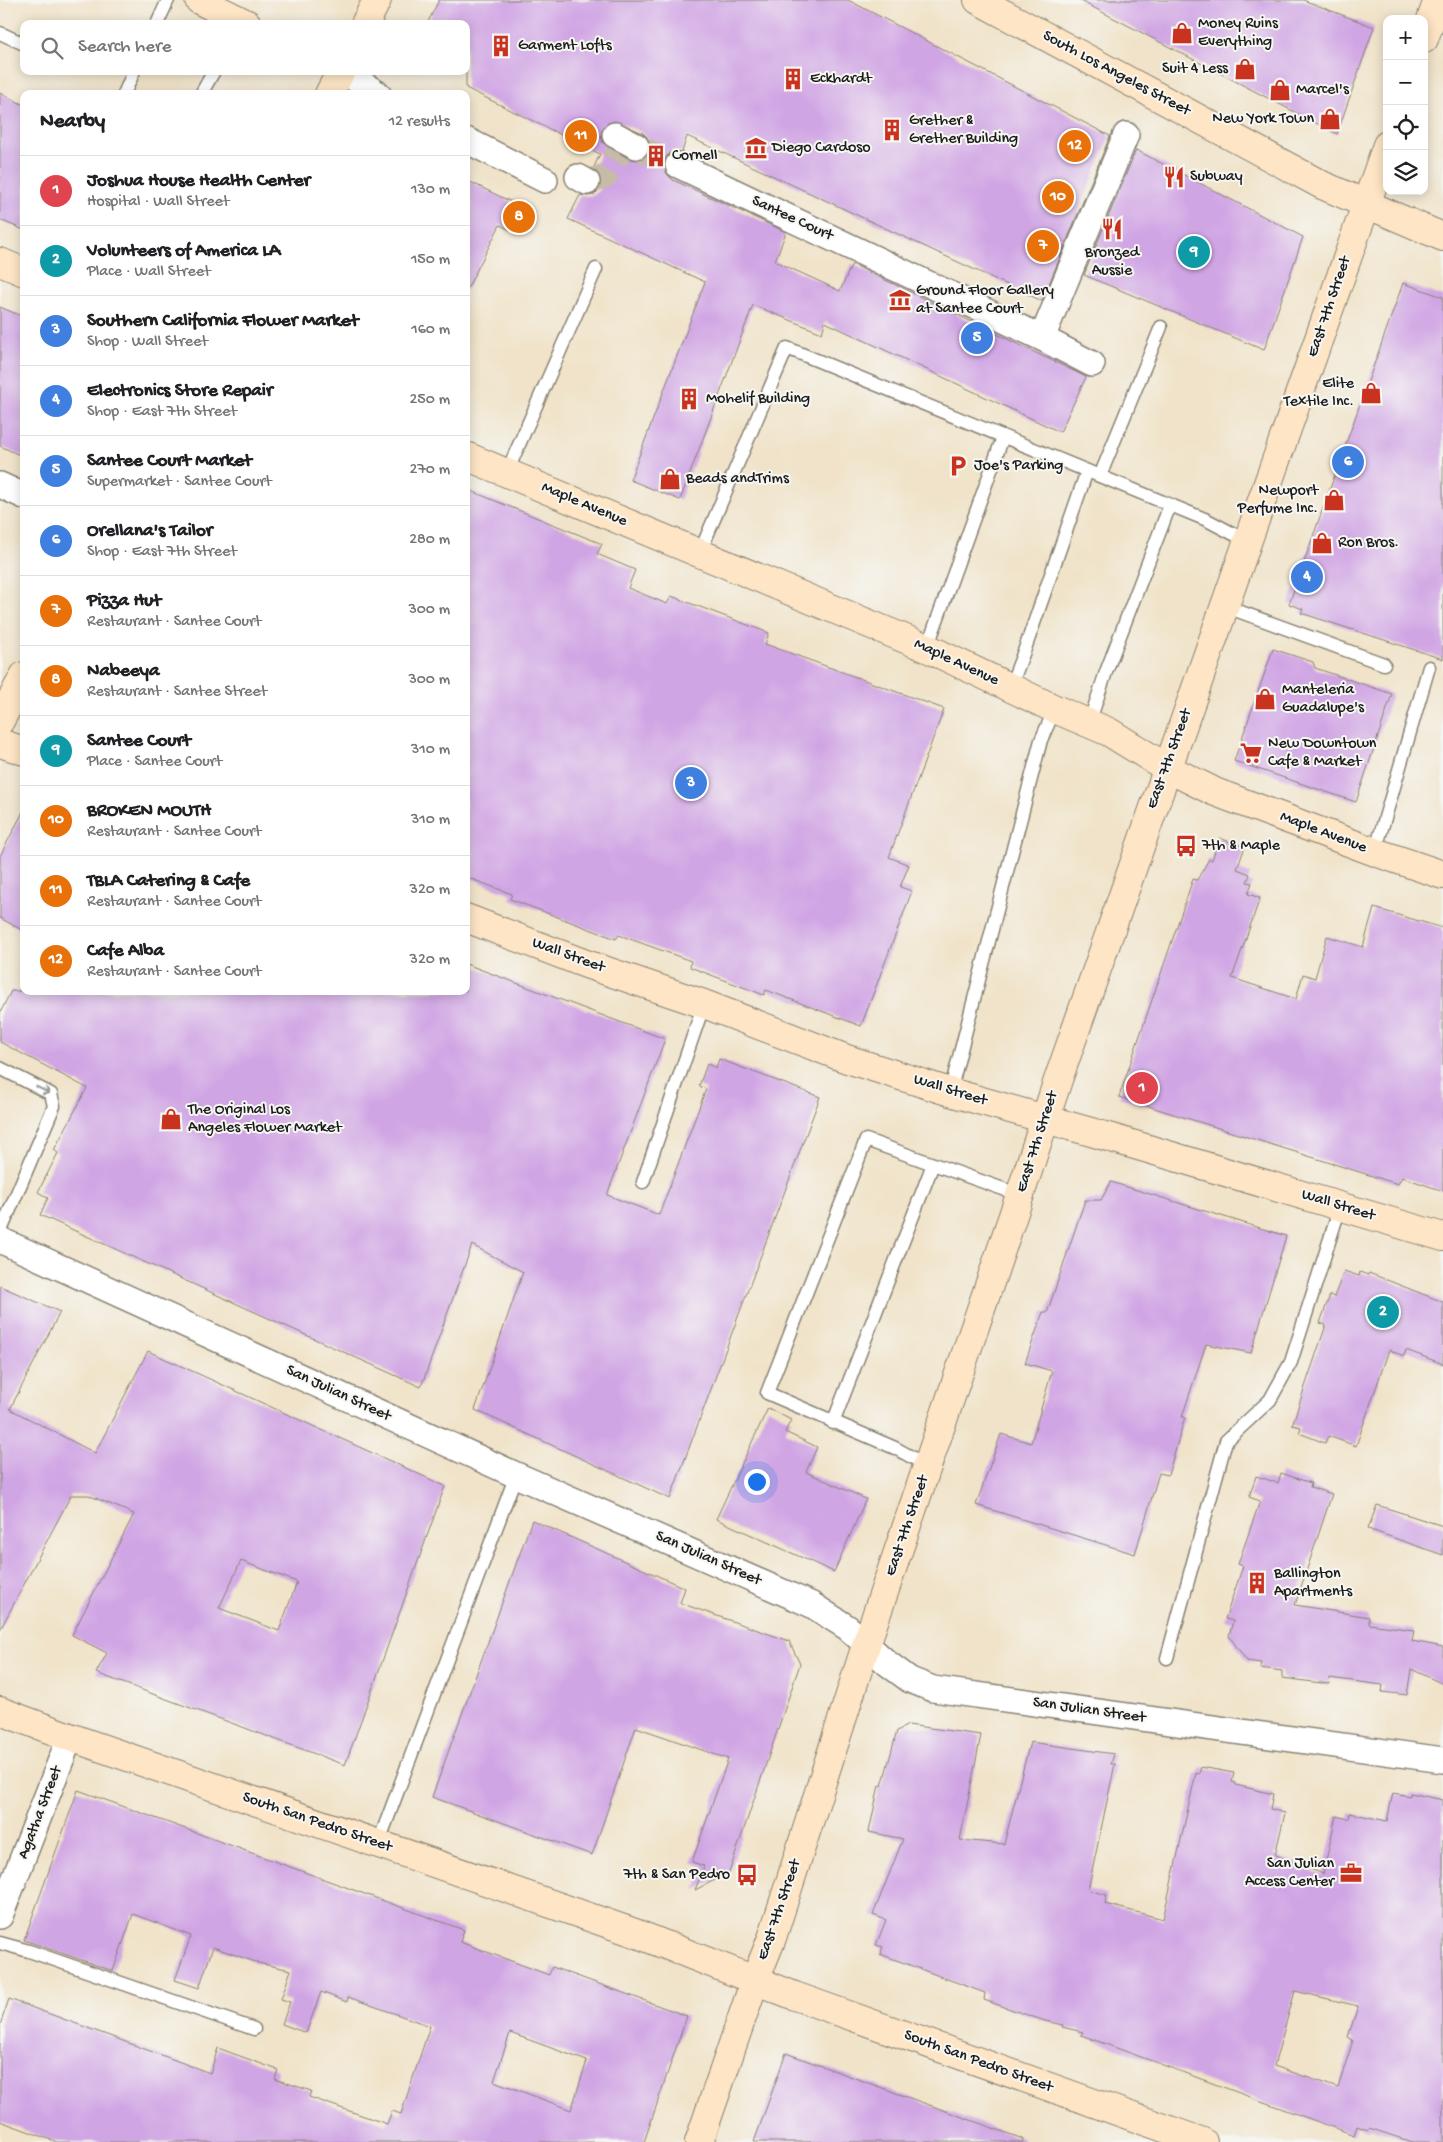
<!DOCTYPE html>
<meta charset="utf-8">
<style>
:root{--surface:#fff;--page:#f2f2f2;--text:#202124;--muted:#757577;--line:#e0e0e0;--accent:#b45309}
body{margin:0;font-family:"Gochi Hand",sans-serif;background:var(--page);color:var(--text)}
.controls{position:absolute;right:15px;top:15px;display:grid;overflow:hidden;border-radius:10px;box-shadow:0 2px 12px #0003}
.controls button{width:45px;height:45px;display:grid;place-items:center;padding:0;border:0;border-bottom:1px solid var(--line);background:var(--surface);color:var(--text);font:25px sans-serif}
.you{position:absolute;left:756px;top:1481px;width:18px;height:18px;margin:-12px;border:4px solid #fff;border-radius:50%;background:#1a73e8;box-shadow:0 0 0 8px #1a73e833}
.badge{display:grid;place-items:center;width:32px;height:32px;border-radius:50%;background:var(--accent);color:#fff;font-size:16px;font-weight:700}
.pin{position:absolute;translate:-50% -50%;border:2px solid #fff;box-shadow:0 1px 5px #0006}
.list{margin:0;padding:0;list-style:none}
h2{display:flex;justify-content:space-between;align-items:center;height:65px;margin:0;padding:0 20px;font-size:21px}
h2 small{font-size:16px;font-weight:400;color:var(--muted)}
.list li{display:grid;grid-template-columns:32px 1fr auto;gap:15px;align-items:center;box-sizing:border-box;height:70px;padding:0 20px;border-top:1px solid var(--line)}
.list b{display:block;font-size:19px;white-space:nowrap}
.list p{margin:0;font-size:16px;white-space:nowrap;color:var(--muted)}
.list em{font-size:16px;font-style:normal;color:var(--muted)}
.icon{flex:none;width:28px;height:28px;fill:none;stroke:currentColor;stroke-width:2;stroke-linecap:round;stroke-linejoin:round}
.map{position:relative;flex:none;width:1443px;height:2142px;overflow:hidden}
.search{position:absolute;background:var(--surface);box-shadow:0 2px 12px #0003;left:20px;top:20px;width:450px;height:55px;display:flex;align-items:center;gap:12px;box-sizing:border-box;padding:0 18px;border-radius:10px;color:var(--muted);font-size:19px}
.panel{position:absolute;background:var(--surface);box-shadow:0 2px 12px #0003;left:20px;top:90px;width:450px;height:905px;border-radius:10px}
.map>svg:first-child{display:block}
.building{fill:#d0a5e4;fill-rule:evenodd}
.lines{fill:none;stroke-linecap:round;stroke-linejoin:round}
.street-tunnel{stroke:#c6bba6;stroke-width:25;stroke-dasharray:25 12;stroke-linecap:butt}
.lane-casing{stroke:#868072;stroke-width:15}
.street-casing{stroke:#868072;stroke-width:28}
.secondary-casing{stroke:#868072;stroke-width:30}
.lane{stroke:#fff;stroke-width:12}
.street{stroke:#fff;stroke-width:25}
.secondary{stroke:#fde5c5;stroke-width:28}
.oneway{stroke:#999}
.labels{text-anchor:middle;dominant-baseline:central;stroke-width:4;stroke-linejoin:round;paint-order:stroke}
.poi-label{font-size:16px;fill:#1c1c1c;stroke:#f6f6f2;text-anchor:start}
.street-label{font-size:16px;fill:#1c1c1c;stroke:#f6f6f2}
</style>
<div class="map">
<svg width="1443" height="2142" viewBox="0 0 1443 2142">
<rect width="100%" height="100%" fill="#f6f6f2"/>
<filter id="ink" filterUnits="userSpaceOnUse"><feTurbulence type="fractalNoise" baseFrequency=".02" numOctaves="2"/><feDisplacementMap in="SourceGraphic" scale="10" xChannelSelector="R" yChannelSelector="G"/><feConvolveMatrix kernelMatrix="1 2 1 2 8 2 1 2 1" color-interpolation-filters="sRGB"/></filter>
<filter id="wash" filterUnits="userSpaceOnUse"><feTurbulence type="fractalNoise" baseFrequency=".0096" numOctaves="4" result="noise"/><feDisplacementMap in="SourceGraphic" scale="20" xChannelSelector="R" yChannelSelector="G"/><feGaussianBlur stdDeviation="1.12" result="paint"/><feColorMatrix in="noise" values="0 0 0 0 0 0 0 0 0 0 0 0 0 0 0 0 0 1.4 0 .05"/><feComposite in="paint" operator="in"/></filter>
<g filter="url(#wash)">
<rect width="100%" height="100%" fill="#f0e3c9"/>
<g id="blocks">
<!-- building -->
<g class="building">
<path d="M439,0H848L1110,136L1042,301L687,136L682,152L676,151L669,153L665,159L664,166L666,173L673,180L786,232L775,261L840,291L852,264L1086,377L1060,432L825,322L822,333L753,305L680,500L630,480L705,282L568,219L580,195L587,196L594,195L600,189L601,181L600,175L593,169L600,154L466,88V24H427ZM615,121L643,133L648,138L650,146L648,153L644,158L637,160L629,159L603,143L601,135L603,128L608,123Z"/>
<polygon points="1079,0 1303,0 1374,27 1337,134"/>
<polygon points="0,93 24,105 24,230 0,220"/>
<polygon points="1136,150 1303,237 1264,350 1084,275"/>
<polygon points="466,180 532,212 521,235 500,225 466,291"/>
<polygon points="1403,283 1443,297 1443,659 1301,613 1303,609 1289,604"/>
<polygon points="0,307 24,317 24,457 0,446"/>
<polygon points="466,489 602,544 597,554 635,570 628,588 667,604 671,596 769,633 765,644 944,709 889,857 909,865 900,887 912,891 861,1026 766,990 764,995 690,967 691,961 619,935 616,939 510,899 512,894 466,877"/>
<polygon points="1273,649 1313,662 1315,668 1392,694 1356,802 1234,761"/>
<polygon points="24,810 24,931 0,918 0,856"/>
<polygon points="1219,838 1245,847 1237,869 1250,874 1247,882 1252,883 1248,894 1260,898 1232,978 1296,999 1303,974 1315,978 1327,936 1363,947 1374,908 1443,928 1443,1191 1402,1177 1398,1184 1119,1097 1193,879 1197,880 1209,859 1212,860"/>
<polygon points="466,964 665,1039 607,1195 659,1215 706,1089 699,1086 707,1064 716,1068 719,1059 820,1097 670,1499 475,1410 523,1272 472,1245 421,1387 40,1215 48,1198 38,1192 58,1153 54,1150 87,1088 0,1042 0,1013 11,991 466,991"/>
<polygon points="1111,1182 1286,1236 1251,1353 1206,1344 1182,1417 1185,1417 1168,1475 1159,1473 1135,1554 976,1505 1001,1434 1031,1443 1052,1371 1025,1363 1043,1312 1047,1313 1085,1200 1101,1200"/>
<polygon points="1344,1271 1359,1276 1360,1272 1368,1275 1369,1273 1443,1302 1443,1364 1406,1350 1404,1356 1389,1350 1356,1446 1328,1436 1325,1443 1299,1433 1301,1427 1292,1425 1326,1325 1320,1323 1330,1295 1334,1297"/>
<path d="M0,1286L60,1312L10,1409L95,1453L148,1351L445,1486L345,1765L96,1673L107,1653L72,1635L134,1514L88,1495H71L0,1630ZM241,1561L297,1582L279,1631L219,1608Z"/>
<polygon points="768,1408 791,1420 785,1432 817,1447 806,1472 866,1499 834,1572 716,1519"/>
<polygon points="1281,1473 1311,1483 1310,1487 1332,1494 1295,1605 1369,1617 1369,1624 1414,1630 1412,1641 1443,1647 1443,1684 1411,1669 1407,1695 1382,1692 1383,1685 1330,1678 1329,1684 1282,1678 1282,1671 1260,1668 1261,1663 1247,1661 1229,1636 1233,1621 1225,1619 1243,1566 1238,1564 1260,1501 1249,1497 1256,1476 1278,1483"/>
<polygon points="1377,1505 1443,1526 1443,1555 1368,1529"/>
<polygon points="532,1520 685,1588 680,1603 789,1641 800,1664 729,1873 695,1890 704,1866 692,1862 728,1759 636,1727 592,1855 432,1797"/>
<path d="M908,1725L981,1735L960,1840L1004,1844L1030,1742L1114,1754L1111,1764H1115L1088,1890L1107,1895L1105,1904L1163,1919L1196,1773L1199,1774L1201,1767L1234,1773L1232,1782L1236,1783V1785L1273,1794L1270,1809L1285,1813L1275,1855L1323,1874L1336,1816L1349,1819L1350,1813L1387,1821L1393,1793L1410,1796V1793L1443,1800V2142H1412L1369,2128L1368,2130L1357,2126L1354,2135L1081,2035L1083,2032L1062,2027L1063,2025L1045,2021L984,2000L985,1993L880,1954L883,1947L876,1945L886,1920L873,1915L903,1839L869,1832L879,1785L882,1786L897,1731ZM1295,1991L1358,2006L1348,2037L1353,2040L1338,2088L1274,2066Z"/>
<path d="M78,1790L464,1930L460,1942L549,1975L552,1967L687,2016L644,2142H57L0,2121V2025L9,1999L210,2073L218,2048L278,2070L275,2079L311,2091L309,2097L387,2124L392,2111L401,2114L430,2026L348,1997L347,2002L321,1992L306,2033L282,2024L290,2002L281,1999L291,1970L258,1963L213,1947L199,1988L175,1980L191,1936L133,1914L113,1971L24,1940ZM510,2033L587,2061L571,2110L494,2081Z"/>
<polygon points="786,2053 1023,2139 1023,2142 754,2142"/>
</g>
</g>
</g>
<g filter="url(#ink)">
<use href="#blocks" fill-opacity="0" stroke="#868072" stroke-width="1"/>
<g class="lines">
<!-- street-tunnel -->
<g class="street-tunnel">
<polyline points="636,146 678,165"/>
<polyline points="587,182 605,176 618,153"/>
</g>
<!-- lane casing -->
<g class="lane-casing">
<g id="lane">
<polyline points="157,24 168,0"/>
<polyline points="0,33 24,44"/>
<polyline points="124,94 134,71"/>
<polyline points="201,94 214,71"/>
<polyline points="507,472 596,269"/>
<polyline points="1100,476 1161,327"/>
<polyline points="700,552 787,348 1207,520 1247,541"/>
<polyline points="1224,606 1384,664"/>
<polyline points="927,648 1003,437"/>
<polyline points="1010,688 1026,646 1087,471"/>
<polyline points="1089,723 1106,672 1170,505"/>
<polyline points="1375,852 1429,667"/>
<polyline points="0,1068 51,1094 54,1106 0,1233"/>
<polyline points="950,1092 1041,740 1055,709"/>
<polyline points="643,1182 704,1004"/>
<polyline points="833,1423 933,1164"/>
<polyline points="928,1466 895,1448 767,1393 866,1140 1020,1195"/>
<polyline points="1167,1658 1226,1441 1270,1400 1291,1362 1340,1207"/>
<polyline points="378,1844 516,1475"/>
<polyline points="0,1943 29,1951 254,2029"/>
</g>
</g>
<!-- street casing -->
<g class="street-casing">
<g id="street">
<polyline points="343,71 378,94"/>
<polyline points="615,135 636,146"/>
<polyline points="466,140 545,180"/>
<polyline points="678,165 1042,338 1126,135"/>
<polyline points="578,177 587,182"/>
<polyline points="1042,338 1092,364"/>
<polyline points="0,485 24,496"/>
<polyline points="0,1240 516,1475 812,1605 848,1628 887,1663 910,1680 933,1689 1443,1760"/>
<polyline points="0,1916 70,1737"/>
</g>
</g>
<!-- secondary casing -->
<g class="secondary-casing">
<g id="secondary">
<polyline points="199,0 247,24"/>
<polyline points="978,0 1322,185 1443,237"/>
<polyline points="365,24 377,0"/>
<polyline points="1424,39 1438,0"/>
<polyline points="329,94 341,71"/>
<polyline points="0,262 24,272"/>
<polyline points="466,456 927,648 1055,709 1109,732 1167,768 1215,792 1375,852 1443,875"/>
<polyline points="0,721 24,676"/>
<polyline points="0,743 24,751"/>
<polyline points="466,918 586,964 704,1004 847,1059 950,1092 1098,1134 1443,1237"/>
<polyline points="0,1711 70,1737 635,1933 795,1996 1203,2142"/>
<polyline points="699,2142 755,1980 772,1938 866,1645 1020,1195 1058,1080 1387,145"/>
</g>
</g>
<!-- lane -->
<use href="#lane" class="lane"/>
<!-- street -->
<use href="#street" class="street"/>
<!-- secondary -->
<use href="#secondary" class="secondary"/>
</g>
<!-- one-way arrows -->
<defs><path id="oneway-shaft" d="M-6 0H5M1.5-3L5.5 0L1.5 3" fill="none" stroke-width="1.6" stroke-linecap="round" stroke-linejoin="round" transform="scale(1.25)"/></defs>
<use class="oneway" href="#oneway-shaft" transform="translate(43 1090) rotate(27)"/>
</g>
<!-- icons -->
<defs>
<g id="shop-bare" transform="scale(1.725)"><path d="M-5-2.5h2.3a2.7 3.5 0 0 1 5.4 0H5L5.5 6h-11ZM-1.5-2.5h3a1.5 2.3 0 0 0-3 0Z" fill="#c8321e" stroke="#f6f6f2" stroke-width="2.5" paint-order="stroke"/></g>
<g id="building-bare" transform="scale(1.725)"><path d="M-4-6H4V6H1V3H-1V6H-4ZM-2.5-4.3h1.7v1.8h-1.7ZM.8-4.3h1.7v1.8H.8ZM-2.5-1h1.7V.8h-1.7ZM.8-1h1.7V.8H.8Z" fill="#c8321e" stroke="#f6f6f2" stroke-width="2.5" paint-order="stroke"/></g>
<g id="museum-bare" transform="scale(1.725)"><path d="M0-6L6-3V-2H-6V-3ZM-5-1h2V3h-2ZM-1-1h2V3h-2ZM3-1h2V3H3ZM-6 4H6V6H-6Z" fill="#c8321e" stroke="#f6f6f2" stroke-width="2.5" paint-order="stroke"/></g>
<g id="restaurant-bare" transform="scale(1.725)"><path d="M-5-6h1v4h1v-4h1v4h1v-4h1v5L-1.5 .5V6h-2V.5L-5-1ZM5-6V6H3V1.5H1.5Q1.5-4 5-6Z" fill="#c8321e" stroke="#f6f6f2" stroke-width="2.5" paint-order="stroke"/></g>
<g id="parking-bare" transform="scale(1.725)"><path d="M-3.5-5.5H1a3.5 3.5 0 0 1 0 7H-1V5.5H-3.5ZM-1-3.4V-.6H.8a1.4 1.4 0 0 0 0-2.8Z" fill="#c8321e" stroke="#f6f6f2" stroke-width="2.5" paint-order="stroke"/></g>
<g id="supermarket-bare" transform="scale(1.725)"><path d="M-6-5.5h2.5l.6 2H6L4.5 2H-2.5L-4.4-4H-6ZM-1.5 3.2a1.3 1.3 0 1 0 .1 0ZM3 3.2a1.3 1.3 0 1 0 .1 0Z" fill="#c8321e" stroke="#f6f6f2" stroke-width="2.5" paint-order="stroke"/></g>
<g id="bus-bare" transform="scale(1.725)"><path d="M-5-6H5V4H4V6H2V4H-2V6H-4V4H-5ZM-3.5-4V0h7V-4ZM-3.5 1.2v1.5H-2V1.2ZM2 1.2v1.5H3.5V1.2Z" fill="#c8321e" stroke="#f6f6f2" stroke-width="2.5" paint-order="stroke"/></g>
<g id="office-bare" transform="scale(1.725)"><path d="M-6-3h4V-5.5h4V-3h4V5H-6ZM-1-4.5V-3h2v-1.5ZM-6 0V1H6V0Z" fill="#c8321e" stroke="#f6f6f2" stroke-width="2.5" paint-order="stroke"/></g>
</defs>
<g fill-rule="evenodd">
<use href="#shop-bare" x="1182" y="33"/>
<use href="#building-bare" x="501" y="46"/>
<use href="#shop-bare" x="1245" y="69"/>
<use href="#building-bare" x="793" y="79"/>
<use href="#shop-bare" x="1280" y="90"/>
<use href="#shop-bare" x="1330" y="119"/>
<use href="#building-bare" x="892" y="130"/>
<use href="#museum-bare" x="756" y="148"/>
<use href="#building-bare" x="656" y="156"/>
<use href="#restaurant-bare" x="1174" y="177"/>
<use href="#restaurant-bare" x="1112" y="229"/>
<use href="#museum-bare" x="900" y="300"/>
<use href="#shop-bare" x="1371" y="393"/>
<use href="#building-bare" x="689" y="399"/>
<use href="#parking-bare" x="958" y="466"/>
<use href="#shop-bare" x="670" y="479"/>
<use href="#shop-bare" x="1334" y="500"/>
<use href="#shop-bare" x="1322" y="543"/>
<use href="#shop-bare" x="1265" y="699"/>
<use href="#supermarket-bare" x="1251" y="753"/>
<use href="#bus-bare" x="1186" y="846"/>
<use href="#shop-bare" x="171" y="1119"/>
<use href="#building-bare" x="1257" y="1583"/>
<use href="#office-bare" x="1351" y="1873"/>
<use href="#bus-bare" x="747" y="1875"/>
</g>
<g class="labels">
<!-- poi labels -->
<g class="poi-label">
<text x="1198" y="24">Money Ruins<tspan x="1198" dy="18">Everything</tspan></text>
<text x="518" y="46">Garment Lofts</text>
<text x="1228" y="69" text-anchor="end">Suit 4 Less</text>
<text x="810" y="79">Eckhardt</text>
<text x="1296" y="90">Marcel's</text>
<text x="1314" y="119" text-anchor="end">New York Town</text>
<text x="909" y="121">Grether &amp;<tspan x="909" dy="18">Grether Building</tspan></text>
<text x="772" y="148">Diego Cardoso</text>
<text x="672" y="156">Cornell</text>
<text x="1190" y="177">Subway</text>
<text x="1112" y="253" text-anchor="middle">Bronzed<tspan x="1112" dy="18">Aussie</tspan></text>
<text x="916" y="291">Ground Floor Gallery<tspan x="916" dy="18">at Santee Court</tspan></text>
<text x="1354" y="384" text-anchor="end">Elite<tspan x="1354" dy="18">Textile Inc.</tspan></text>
<text x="706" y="399">Mohelif Building</text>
<text x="974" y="466">Joe's Parking</text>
<text x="686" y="479">Beads andTrims</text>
<text x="1318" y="491" text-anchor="end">Newport<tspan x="1318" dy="18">Perfume Inc.</tspan></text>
<text x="1338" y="543">Ron Bros.</text>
<text x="1282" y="690">Manteleria<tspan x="1282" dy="18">Guadalupe's</tspan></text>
<text x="1268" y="744">New Downtown<tspan x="1268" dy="18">Cafe &amp; Market</tspan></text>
<text x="1202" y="846">7th &amp; Maple</text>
<text x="188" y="1110">The Original Los<tspan x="188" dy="18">Angeles Flower Market</tspan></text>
<text x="1274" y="1574">Ballington<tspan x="1274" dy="18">Apartments</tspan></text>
<text x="1334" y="1864" text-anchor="end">San Julian<tspan x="1334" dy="18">Access Center</tspan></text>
<text x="730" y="1875" text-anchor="end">7th &amp; San Pedro</text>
</g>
<!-- street labels -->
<g class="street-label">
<text transform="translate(1116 74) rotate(28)">South Los Angeles Street</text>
<text transform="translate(792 219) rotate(25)">Santee Court</text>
<text transform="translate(1330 307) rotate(-71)">East 7th Street</text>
<text transform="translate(584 505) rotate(23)">Maple Avenue</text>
<text transform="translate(956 663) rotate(25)">Maple Avenue</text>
<text transform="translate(1170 759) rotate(-70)">East 7th Street</text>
<text transform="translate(1323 833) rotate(21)">Maple Avenue</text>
<text transform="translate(568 956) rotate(20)">Wall Street</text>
<text transform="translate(950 1091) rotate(17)">Wall Street</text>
<text transform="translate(1038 1142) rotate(-72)">East 7th Street</text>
<text transform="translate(1338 1206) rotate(17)">Wall Street</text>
<text transform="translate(338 1394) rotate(25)">San Julian Street</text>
<text transform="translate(908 1526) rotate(-71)">East 7th Street</text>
<text transform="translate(708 1559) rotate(24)">San Julian Street</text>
<text transform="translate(1089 1711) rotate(8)">San Julian Street</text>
<text transform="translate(41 1813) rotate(-69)">Agatha Street</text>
<text transform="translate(317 1823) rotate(19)">South San Pedro Street</text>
<text transform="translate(780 1910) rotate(-71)">East 7th Street</text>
<text transform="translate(978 2062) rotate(20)">South San Pedro Street</text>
</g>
</g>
</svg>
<div class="controls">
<button>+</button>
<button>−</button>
<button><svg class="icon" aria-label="locate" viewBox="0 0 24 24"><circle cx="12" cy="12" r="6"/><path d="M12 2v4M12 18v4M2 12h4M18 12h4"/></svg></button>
<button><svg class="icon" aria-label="layers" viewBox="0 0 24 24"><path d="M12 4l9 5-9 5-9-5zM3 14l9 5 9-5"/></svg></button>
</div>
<div class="you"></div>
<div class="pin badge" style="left:1142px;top:1088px;background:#e0444e">1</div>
<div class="pin badge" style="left:1383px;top:1312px;background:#0f9aa8">2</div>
<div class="pin badge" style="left:691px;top:783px;background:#3f7fe0">3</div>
<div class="pin badge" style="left:1307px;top:577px;background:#3f7fe0">4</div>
<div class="pin badge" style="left:977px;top:338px;background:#3f7fe0">5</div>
<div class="pin badge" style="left:1348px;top:462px;background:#3f7fe0">6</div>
<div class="pin badge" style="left:1043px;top:246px;background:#e8710a">7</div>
<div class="pin badge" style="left:519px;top:217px;background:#e8710a">8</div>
<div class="pin badge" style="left:1194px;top:252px;background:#0f9aa8">9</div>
<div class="pin badge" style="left:1058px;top:197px;background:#e8710a">10</div>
<div class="pin badge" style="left:581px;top:136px;background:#e8710a">11</div>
<div class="pin badge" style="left:1075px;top:146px;background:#e8710a">12</div>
<div class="search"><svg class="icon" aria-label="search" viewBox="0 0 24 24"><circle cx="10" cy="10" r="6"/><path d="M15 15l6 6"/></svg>Search here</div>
<section class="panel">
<h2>Nearby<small>12 results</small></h2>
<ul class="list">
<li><span class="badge" style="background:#e0444e">1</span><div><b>Joshua House Health Center</b><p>Hospital · Wall Street</p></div><em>130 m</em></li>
<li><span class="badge" style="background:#0f9aa8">2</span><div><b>Volunteers of America LA</b><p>Place · Wall Street</p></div><em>150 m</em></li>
<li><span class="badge" style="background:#3f7fe0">3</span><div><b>Southern California Flower Market</b><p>Shop · Wall Street</p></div><em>160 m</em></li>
<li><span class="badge" style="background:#3f7fe0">4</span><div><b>Electronics Store Repair</b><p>Shop · East 7th Street</p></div><em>250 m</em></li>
<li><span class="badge" style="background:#3f7fe0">5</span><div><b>Santee Court Market</b><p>Supermarket · Santee Court</p></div><em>270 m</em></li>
<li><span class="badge" style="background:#3f7fe0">6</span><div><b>Orellana's Tailor</b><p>Shop · East 7th Street</p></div><em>280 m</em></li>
<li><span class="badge" style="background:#e8710a">7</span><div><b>Pizza Hut</b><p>Restaurant · Santee Court</p></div><em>300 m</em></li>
<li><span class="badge" style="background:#e8710a">8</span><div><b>Nabeeya</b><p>Restaurant · Santee Street</p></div><em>300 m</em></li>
<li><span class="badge" style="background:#0f9aa8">9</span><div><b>Santee Court</b><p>Place · Santee Court</p></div><em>310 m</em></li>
<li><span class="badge" style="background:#e8710a">10</span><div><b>BROKEN MOUTH</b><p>Restaurant · Santee Court</p></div><em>310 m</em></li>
<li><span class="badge" style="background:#e8710a">11</span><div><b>TBLA Catering &amp; Cafe</b><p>Restaurant · Santee Court</p></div><em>320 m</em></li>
<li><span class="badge" style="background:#e8710a">12</span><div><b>Cafe Alba</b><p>Restaurant · Santee Court</p></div><em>320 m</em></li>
</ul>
</section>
</div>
